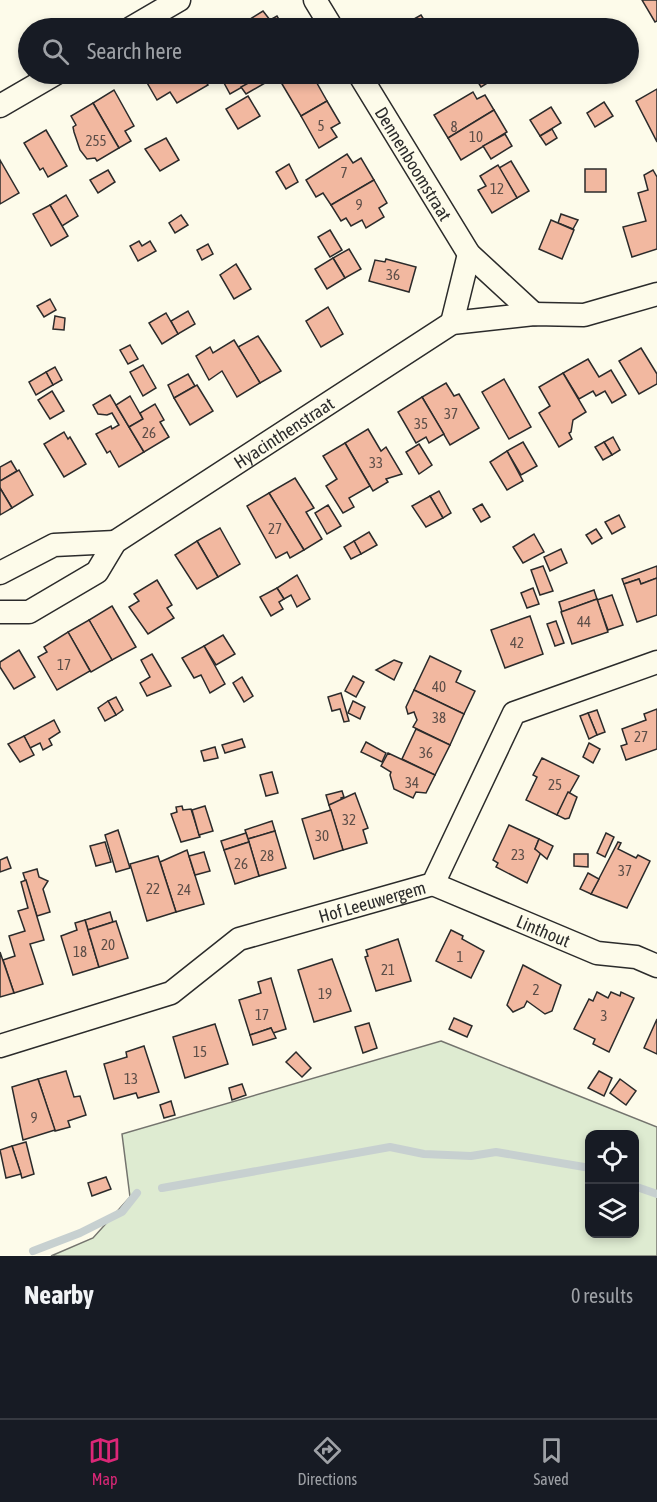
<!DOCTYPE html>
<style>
:root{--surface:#171b24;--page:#242831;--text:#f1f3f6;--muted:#9ea1a6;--line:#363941;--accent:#db2777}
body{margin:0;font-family:"Asap Condensed",sans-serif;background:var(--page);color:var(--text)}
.controls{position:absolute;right:18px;bottom:18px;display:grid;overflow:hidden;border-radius:12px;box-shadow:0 3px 9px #0003}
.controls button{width:54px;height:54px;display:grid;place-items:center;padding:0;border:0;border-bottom:2px solid var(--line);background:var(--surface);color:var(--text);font:30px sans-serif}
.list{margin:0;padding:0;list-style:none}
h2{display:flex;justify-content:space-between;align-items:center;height:78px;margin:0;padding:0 24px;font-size:26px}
h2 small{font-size:20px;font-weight:400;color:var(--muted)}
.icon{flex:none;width:33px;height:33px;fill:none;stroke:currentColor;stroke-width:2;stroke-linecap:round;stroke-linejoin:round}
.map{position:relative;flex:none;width:657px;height:1256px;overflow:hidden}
.search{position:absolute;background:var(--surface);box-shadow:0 3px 9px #0003;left:18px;right:18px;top:18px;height:66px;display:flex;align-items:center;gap:15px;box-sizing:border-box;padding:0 21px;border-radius:33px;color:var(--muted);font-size:22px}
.sheet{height:162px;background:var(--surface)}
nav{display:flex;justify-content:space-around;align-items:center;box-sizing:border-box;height:84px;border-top:2px solid var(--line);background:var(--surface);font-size:16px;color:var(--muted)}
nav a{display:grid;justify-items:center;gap:3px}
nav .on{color:var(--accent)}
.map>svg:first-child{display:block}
.green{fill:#deebd1;stroke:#74746e;stroke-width:1.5;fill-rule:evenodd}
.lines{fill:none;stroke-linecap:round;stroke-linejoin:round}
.stream{stroke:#c7d0d0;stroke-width:8}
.building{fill:#f2b8a0;stroke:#2b2b2b;stroke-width:1.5}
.minor-casing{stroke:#2b2b2b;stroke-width:25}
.minor{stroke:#fdfbea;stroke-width:22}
.labels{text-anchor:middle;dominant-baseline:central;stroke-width:4.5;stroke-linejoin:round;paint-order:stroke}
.number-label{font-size:15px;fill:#5d4e48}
.street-label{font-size:18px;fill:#2b2b2b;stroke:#fdfbea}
</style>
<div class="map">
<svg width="657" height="1256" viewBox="0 0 657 1256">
<rect width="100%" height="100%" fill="#fdfbea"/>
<!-- green -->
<path class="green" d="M441,1041L657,1127V1256H51L93,1238L130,1197L122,1134ZM590,1134H634V1234H590Z"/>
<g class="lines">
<!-- stream -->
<g class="stream">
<polyline points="634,1186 657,1194"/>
<polyline points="162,1188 390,1147 424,1154 471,1156 496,1152 590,1168"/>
<polyline points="33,1251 80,1233 122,1212 137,1193"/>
</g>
</g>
<!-- building -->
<g class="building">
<polygon points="642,0 657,0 657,21 655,22"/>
<polygon points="263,11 270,20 277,16 284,28 251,28 247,21"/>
<polygon points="421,15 429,28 398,28"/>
<polygon points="142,74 201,74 208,85 177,103 170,92 157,100"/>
<polygon points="237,74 265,74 230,94 223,81"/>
<polygon points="265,74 268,74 272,79 246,94 241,87"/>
<polygon points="300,74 305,83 314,78 327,101 301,116 282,84"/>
<polygon points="473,74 502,74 481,87"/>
<polygon points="657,89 657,142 636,101"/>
<polygon points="114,90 134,126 125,131 131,141 119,148 93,103"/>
<polygon points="473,92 477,99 485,95 494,110 448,138 434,115"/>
<polygon points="248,96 260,116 238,129 226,109"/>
<polygon points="327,101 340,123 331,128 337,137 319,148 301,116"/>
<polygon points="604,102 613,116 595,127 587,113"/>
<polygon points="93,103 119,148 97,161 95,158 87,159 80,150 74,132 73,127 76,125 71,116"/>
<polygon points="551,107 561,123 540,136 530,120"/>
<polygon points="494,110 507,132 461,160 448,138"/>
<polygon points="552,129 557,138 546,145 540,136"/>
<polygon points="46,130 67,166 48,177 43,168 40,170 24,143"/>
<polygon points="505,134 512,146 491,159 483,146"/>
<polygon points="166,138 179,160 160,171 145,149"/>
<polygon points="347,154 353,163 361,158 374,180 331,205 323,193 316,197 306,180"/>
<polygon points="0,160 19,193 0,204"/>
<polygon points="511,161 529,191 517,198 499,168"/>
<polygon points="289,164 298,182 286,189 276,172"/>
<polygon points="498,165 517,198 492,213 478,190 486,186 480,176"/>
<rect x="585" y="169" width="21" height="23"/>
<polygon points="108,170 115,182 98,193 90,180"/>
<polygon points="653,170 657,177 657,249 632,257 623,227 646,221 638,193 648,190 644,175"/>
<polygon points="374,180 387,203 379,208 384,217 366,228 362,220 351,226 346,218 341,221 331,205"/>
<polygon points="66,195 78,216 62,226 50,205"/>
<polygon points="50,205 68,236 51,246 33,214"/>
<polygon points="561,214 578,220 573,229 558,223"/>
<polygon points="181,215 188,225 175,233 169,223"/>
<polygon points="551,220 574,230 562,259 539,249"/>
<polygon points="330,230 342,250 330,257 318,237"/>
<polygon points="139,241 142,246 150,241 156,251 138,261 130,246"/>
<polygon points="208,244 213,254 202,260 197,250"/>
<polygon points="349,249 361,269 345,278 333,258"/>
<polygon points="333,258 345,278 327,289 315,269"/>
<polygon points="386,259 416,267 409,292 369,281 375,260 385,262"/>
<polygon points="236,264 251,289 234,299 220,275"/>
<polygon points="50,299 56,310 44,317 37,306"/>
<polygon points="328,307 343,334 321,347 306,321"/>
<polygon points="188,311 195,324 178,334 171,321"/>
<polygon points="166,313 178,334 162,344 149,323"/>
<polygon points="55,316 65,318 64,330 53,329"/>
<polygon points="258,336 281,371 260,383 238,347"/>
<polygon points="234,340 260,383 237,397 222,371 209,380 196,356 210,347 213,353"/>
<polygon points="130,345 138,359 128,364 120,350"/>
<polygon points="641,348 657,374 657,384 639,394 619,361"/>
<polygon points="588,359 599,377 611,370 626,395 612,403 605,391 596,396 593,391 579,399 563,373"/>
<polygon points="143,365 156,388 143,396 130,372"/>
<polygon points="55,367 62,380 53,385 46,372"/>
<polygon points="46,372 53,385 36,395 29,382"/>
<polygon points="563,373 586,412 573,420 571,432 569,433 572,439 559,447 539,413 550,406 539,387"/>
<polygon points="188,374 195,386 174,398 168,385"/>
<polygon points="504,379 531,427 509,439 482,392"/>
<polygon points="446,383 454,396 459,394 479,428 450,445 422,397"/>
<polygon points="197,385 213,411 190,425 174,398"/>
<polygon points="52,391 64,411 50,419 38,400"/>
<polygon points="110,395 144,452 119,467 110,451 107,453 96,434 111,426 112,429 119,425 112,413 107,415 98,414 93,405"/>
<polygon points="130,396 143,419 129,427 116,405"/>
<polygon points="422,397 444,434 429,443 426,437 416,443 398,412"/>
<polygon points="155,404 164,420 160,422 169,437 144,452 129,427 143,419 140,413"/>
<polygon points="368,429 381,451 386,447 402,474 386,479 388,482 373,491 345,443"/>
<polygon points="64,432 68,439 70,437 86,464 64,477 44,444"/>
<polygon points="613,437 620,450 612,455 604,442"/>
<polygon points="523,442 537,466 521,475 507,451"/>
<polygon points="604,442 612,455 603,460 595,447"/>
<polygon points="345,443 370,486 349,498 354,507 343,513 326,486 337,479 323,456"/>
<polygon points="419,444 432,465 419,474 406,452"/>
<polygon points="507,451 523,481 507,490 490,462"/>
<polygon points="11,461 17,471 0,481 0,467"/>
<polygon points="19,470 33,495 12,508 0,488 0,481"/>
<polygon points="295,478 314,508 306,512 322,539 304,550 269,493"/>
<polygon points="0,488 12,508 0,515"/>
<polygon points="439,491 451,513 443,518 430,496"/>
<polygon points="269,493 304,550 290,558 287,552 276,558 247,506"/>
<polygon points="430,496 443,518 426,527 412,506"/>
<polygon points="482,504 490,517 481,522 473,509"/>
<polygon points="328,505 341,526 327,534 315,513"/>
<polygon points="619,515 625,527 612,534 605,522"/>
<polygon points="220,528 240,564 218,577 197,541"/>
<polygon points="596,529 602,538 592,544 586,535"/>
<polygon points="369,532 377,545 361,554 354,541"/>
<polygon points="534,534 544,552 523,563 513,547"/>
<polygon points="197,541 218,577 197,589 175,555"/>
<polygon points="354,541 361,554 351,559 344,547"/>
<polygon points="561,549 567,563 550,571 544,557"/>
<polygon points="543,566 553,591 540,595 531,570"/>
<polygon points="657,566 657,578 641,584 639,579 624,584 622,579"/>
<polygon points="297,575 310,599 297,607 291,595 284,599 277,588"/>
<polygon points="657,578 657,615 637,622 624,584 639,579 641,584"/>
<polygon points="157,580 172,605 167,608 174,618 148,634 129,607 139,601 134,594"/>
<polygon points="277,588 284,599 279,602 283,609 271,616 260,597"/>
<polygon points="533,588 539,604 527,608 521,593"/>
<polygon points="594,590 597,599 562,612 559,602"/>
<polygon points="612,595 623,625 608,630 597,600"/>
<polygon points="597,599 608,632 572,644 561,612"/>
<polygon points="112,606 136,647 112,660 89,620"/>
<polygon points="530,616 543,654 505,668 491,630"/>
<polygon points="89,620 112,660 91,672 68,632"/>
<polygon points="556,621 564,643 555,646 547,624"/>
<polygon points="68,632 90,671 57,690 38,657 47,652 44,647"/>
<polygon points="223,635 235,654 216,665 204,646"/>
<polygon points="204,646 225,684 210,693 201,675 194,678 182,658"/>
<polygon points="19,650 35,677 14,689 0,667 0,662"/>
<polygon points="152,654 171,686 147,696 140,683 150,677 141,660"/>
<polygon points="430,656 461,671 456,682 475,691 464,714 414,690"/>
<polygon points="394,660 402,663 394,680 376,670"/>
<polygon points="353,676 364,682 356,697 345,691"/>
<polygon points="242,677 253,696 244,702 233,683"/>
<polygon points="414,690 464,714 450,745 413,727 417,720 414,712 408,714 406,707"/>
<polygon points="341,693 349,721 344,722 340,709 332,711 328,697"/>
<polygon points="116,697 123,710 116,715 108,701"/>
<polygon points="108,701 116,715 105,721 98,708"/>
<polygon points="353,701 365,707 360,719 348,713"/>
<polygon points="657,709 657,749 626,760 621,746 627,744 622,729 646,720 644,714"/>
<polygon points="597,710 605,732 597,735 588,713"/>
<polygon points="588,713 597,735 589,739 580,716"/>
<polygon points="54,720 60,732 49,739 52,745 43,750 40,743 30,748 24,736"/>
<polygon points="416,729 450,745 435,775 402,759"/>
<polygon points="24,736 34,755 20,762 8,744"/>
<polygon points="242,739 245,747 225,753 222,745"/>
<polygon points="366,742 386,753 382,762 361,752"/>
<polygon points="589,743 600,749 593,763 583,757"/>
<polygon points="215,747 218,758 204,761 201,751"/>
<polygon points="388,753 435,775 426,793 416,792 413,798 394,789 390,775 391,772 381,766"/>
<polygon points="542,758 579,776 557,815 526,800 537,777 533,775"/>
<polygon points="272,772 278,793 266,796 260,775"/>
<polygon points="342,791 344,797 341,798 342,801 329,805 326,795"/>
<polygon points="568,792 577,797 569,818 565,819 557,815"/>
<polygon points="355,793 368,828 363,830 367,843 343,850 329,805"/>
<polygon points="182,806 183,810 191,809 200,837 181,842 171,814 177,812 176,807"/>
<polygon points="205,806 213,831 199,835 192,810"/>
<polygon points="331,810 343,850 314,859 302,819"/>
<polygon points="272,821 275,831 248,839 245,830"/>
<polygon points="509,825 539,839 535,849 541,852 527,883 496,867 498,863 493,860"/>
<polygon points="118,830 130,868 116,872 105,835"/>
<polygon points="275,831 286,868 259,876 248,839"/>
<polygon points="246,833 249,842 224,850 221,841"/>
<polygon points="606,833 614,837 605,857 597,853"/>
<polygon points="539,839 553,846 547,859 535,849"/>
<polygon points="105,842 111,862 96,866 90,846"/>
<polygon points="249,842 259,876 235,884 224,850"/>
<polygon points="618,842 621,843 618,849 636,858 638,855 650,861 627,908 591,894"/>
<polygon points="187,850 204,904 176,912 160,862"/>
<polygon points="204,852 210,871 195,875 189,856"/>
<polygon points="574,854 588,854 588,867 574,866"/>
<polygon points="158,856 176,912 147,921 130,864"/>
<polygon points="7,857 11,868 0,872 0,860"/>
<polygon points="37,869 39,877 48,881 43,889 50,912 37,916 23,873"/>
<polygon points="588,873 599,879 591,894 580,889"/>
<polygon points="26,880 44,940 30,944 43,984 14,993 3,960 15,956 9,936 25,931 18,911 28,908 21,882"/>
<polygon points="110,912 113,922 88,930 85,920"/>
<polygon points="85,920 99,967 73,975 61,936 77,930 75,923"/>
<polygon points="116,921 128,958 99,967 88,930"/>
<polygon points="451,930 463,936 462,939 484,951 471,978 436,961"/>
<polygon points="398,939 411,981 376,991 365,957 368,956 366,950"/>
<polygon points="0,952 14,993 0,997"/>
<polygon points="332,959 351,1011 314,1022 298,970"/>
<polygon points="523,965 561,985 552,1011 545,1014 527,1001 524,1007 513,1012 507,1005"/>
<polygon points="271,978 286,1029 273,1033 271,1028 250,1035 239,1000 261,993 258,982"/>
<polygon points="597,992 608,998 611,992 620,996 621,992 634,998 609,1052 593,1044 595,1039 574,1029 589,999 593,1001"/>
<polygon points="454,1018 472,1026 467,1037 449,1029"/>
<polygon points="657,1019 657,1054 644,1048"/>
<polygon points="369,1023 377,1048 363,1053 355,1027"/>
<polygon points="215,1024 228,1064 185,1078 173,1037"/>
<polygon points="271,1028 276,1038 253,1045 250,1035"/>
<polygon points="144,1046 159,1092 138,1098 136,1093 114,1099 104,1064 127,1057 126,1052"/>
<polygon points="296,1052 311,1068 302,1077 286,1062"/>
<polygon points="66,1071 74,1097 80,1096 86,1115 68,1121 70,1127 55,1131 38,1079"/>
<polygon points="599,1071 612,1078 604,1096 588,1088"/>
<polygon points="38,1079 55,1130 23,1140 12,1087"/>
<polygon points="620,1079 636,1091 626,1105 610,1093"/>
<polygon points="242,1084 246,1095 232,1100 229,1088"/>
<polygon points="171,1101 175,1115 164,1118 160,1105"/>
<polygon points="26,1142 34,1174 22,1178 12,1146"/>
<polygon points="12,1146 21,1174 6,1178 0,1150"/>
<polygon points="106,1177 111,1189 92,1196 88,1183"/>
</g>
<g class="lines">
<!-- minor casing -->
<g class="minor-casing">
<g id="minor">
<polyline points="315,0 332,28"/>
<polyline points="131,28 179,0"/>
<path id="s1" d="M359,74L469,254L534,314"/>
<polyline points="0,106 55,74"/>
<polyline points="452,323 469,254"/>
<polyline points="0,573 54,545 115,542"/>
<path id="s2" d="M0,612H29L97,572L115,542L452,323L534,314L584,315L657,294"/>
<path id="s3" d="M433,884L597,953L636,957L657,966"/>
<path id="s4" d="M0,1046L171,993L239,939L433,884L514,713L657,662"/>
</g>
</g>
<!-- minor -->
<use href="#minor" class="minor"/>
</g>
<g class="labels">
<!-- number labels -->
<g class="number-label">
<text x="321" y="125">5</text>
<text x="454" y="126">8</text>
<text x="476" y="136">10</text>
<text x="96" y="140">255</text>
<text x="344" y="172">7</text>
<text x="497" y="188">12</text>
<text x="359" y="204">9</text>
<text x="393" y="274">36</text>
<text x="451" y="413">37</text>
<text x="421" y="423">35</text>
<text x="149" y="432">26</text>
<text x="376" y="462">33</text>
<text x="275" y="528">27</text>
<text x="584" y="621">44</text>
<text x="517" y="642">42</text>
<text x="64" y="664">17</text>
<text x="439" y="686">40</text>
<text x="439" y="717">38</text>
<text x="641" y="736">27</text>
<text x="426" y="752">36</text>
<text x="412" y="782">34</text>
<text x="555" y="784">25</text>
<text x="349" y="819">32</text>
<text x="322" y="835">30</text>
<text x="518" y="854">23</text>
<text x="267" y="855">28</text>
<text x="241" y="863">26</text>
<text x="625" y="870">37</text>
<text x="153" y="888">22</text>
<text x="184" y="889">24</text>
<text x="108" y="944">20</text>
<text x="80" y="951">18</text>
<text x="460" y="956">1</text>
<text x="388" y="969">21</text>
<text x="536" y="989">2</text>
<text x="325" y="993">19</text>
<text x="262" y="1014">17</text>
<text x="604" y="1015">3</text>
<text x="200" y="1051">15</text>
<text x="131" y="1078">13</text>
<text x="34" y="1117">9</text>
</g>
<!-- street labels -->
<g class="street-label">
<text stroke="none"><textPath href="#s1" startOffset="105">Dennenboomstraat</textPath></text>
<text stroke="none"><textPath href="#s2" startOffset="344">Hyacinthenstraat</textPath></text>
<text stroke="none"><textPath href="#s4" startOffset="404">Hof Leeuwergem</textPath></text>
<text stroke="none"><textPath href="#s3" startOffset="120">Linthout</textPath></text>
</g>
</g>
</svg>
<div class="controls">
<button><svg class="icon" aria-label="locate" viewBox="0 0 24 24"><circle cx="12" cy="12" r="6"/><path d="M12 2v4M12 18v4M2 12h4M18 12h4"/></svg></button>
<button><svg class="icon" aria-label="layers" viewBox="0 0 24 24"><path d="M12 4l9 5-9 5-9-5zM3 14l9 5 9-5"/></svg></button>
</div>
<div class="search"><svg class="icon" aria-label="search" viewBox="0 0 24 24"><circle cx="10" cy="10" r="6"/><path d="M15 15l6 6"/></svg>Search here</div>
</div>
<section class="sheet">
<h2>Nearby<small>0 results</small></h2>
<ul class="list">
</ul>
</section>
<nav>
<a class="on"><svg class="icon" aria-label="map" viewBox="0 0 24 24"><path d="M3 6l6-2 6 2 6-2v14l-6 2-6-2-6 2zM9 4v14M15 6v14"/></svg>Map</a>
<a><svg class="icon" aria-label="directions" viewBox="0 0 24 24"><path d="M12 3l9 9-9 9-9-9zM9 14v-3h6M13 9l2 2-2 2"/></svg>Directions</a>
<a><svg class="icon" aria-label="saved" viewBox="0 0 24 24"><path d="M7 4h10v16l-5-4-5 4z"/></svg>Saved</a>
</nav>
